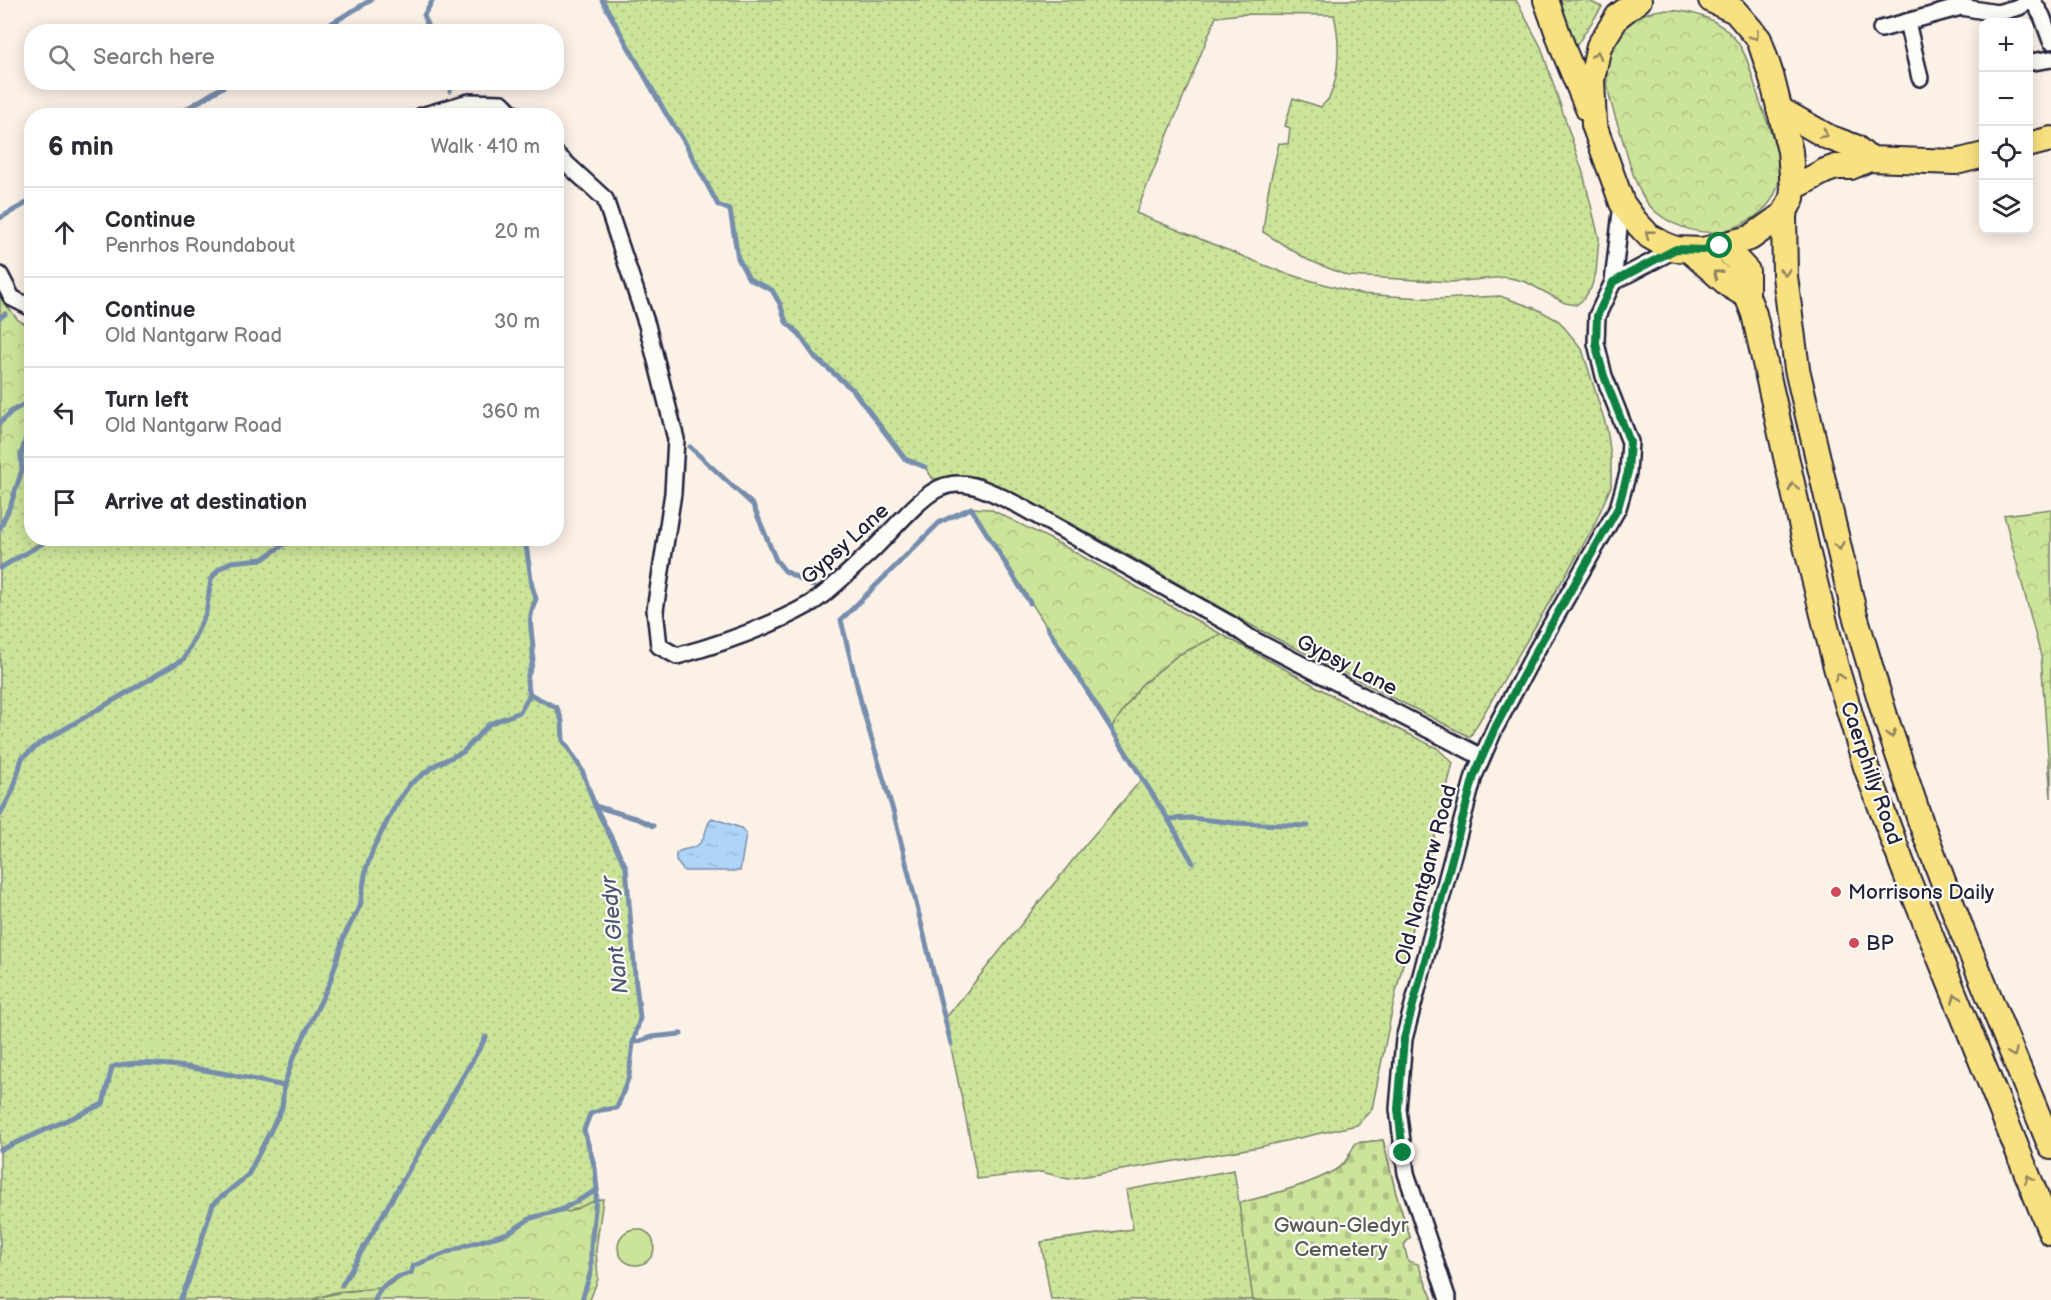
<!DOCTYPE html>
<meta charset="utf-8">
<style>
:root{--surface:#fff;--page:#f2f2f3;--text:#2b2b33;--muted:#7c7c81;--line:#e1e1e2}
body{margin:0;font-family:"Balsamiq Sans",sans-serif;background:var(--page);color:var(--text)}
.controls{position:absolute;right:18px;top:18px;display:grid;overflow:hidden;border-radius:12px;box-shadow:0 3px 15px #0003}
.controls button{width:54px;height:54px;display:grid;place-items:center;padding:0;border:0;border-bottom:2px solid var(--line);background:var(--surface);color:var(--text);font:30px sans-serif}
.stop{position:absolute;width:18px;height:18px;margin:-14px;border:4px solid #0b8043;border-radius:50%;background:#fff}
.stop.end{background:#0b8043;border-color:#fff;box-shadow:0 2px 6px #0008}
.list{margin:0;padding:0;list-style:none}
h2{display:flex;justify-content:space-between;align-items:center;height:78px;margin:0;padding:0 24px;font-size:26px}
h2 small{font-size:20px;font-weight:400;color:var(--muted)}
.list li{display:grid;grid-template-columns:39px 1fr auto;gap:18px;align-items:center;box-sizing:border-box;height:90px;padding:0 24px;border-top:2px solid var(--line)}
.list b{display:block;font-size:22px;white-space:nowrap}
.list p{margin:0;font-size:20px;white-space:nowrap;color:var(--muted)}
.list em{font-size:20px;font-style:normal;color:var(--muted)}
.icon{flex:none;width:33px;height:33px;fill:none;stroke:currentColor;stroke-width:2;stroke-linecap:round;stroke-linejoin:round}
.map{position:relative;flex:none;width:2051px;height:1300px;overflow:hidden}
.search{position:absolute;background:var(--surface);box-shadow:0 3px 15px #0003;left:24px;top:24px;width:540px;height:66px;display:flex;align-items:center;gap:15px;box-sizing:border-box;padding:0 21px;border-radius:24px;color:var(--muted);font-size:22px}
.panel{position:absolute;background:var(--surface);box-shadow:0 3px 15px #0003;left:24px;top:108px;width:540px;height:438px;border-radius:24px}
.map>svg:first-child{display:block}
.grass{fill:url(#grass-dots);stroke:#77836a;stroke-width:1.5}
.forest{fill:url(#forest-crowns);stroke:#77836a;stroke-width:1.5}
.cemetery{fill:url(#cemetery-stones);stroke:#77836a;stroke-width:1.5}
.park{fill:#cce499;stroke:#77836a;stroke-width:1.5}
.water{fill:url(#water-ripples);stroke:#768dac;stroke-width:1.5}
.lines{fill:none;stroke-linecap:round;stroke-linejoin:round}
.stream{stroke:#768dac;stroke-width:5}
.street-casing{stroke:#22223b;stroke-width:20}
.primary-casing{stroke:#22223b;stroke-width:28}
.street{stroke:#fdfcf7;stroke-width:15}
.primary{stroke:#f9e181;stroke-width:24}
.oneway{stroke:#8e825e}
.route{stroke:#0b8043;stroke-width:8}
.poi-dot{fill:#d1495b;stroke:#fdfcf7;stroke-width:2}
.labels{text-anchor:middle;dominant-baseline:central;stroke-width:4.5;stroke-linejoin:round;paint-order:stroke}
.street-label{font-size:21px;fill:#22223b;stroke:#fdfcf7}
.poi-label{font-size:21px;fill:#22223b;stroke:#fdfcf7;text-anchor:start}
.park-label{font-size:21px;fill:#555c57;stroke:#fdfcf7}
.water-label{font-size:22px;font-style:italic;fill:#4c5774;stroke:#fdfcf7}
</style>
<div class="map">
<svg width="2051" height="1300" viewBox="0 0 2051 1300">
<defs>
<pattern id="grass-dots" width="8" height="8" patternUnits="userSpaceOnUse" patternTransform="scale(1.5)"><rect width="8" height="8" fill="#cce499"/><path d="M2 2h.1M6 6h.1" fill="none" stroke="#afc385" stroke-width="1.8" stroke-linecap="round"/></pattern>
<pattern id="forest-crowns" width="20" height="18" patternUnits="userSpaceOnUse" patternTransform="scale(1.5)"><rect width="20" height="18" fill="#cce499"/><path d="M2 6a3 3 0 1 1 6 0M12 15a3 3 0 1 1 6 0" fill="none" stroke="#afc385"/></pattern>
<pattern id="cemetery-stones" width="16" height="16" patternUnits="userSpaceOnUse" patternTransform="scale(1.5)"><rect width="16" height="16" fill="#cce499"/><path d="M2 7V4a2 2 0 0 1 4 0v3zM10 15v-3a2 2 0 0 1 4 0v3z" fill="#afc385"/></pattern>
<pattern id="water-ripples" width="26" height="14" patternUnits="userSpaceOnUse" patternTransform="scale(1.5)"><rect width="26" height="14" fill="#aed4f8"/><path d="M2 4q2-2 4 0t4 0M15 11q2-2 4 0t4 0" fill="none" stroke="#95b6d6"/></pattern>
</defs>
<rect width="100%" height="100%" fill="#fcf1e7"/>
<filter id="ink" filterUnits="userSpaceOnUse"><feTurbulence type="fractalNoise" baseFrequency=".0167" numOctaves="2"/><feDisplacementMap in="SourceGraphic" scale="12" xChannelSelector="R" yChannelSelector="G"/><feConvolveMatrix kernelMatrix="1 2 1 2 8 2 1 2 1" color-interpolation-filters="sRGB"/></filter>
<g filter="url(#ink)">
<!-- grass -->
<g class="grass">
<path d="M602,0H1516L1541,47L1583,173L1599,238L1596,273L1591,288L1584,299L1576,305L1565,303L1526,282L1506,277L1451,282L1348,276L1308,260L1263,232L1268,191L1279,143L1288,144L1290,128L1285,126L1293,98L1321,107C1324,103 1329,100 1330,96C1340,74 1340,38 1334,15L1242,14L1216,17L1136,213L1284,273L1360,294L1439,299L1500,296L1537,309L1559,321L1582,349L1607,429L1611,457V486L1592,530L1470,737L1256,628L1107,543L1012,492L969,476L933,479L925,467L905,459L853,390L815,357L798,333L786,322L780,304L772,290L749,279L738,258L730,210L718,205L684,141L665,112Z"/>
<polygon points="1557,0 1587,0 1602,7 1576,46"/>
<path d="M31,415L32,538L525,539L532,586L536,599C525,625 534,631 533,656C533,675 522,671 530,694L557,708L562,721L563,740L582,770L595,806L626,867L635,975L640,1018L633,1043L629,1076L617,1108L601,1110L590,1114L584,1130L595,1168L596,1200L569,1213L531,1218L508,1233L464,1246L413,1266L411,1273L401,1276L392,1284L383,1288L335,1292L311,1300H0V528L11,504L22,470L21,456Z"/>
<polygon points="1221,634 1355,708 1437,748 1453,763 1395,996 1372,1109 1357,1125 1259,1147 1068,1179 1042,1172 977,1179 966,1119 945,1019 1085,845 1142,779 1111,728 1140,686 1178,655"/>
<path d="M1383,1140L1396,1194L1410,1237L1404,1245L1405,1248L1289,1300H1051L1041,1242L1133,1229L1126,1190L1234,1170L1239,1203C1263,1197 1328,1181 1344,1163C1349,1157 1352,1149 1356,1143Z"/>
</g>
<!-- forest -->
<g class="forest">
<path d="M1662,10C1689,10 1717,17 1735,39C1749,55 1753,82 1760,102C1772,138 1796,180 1762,211C1751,221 1736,228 1722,231C1696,236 1665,224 1648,204C1635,187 1629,161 1623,141C1617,121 1608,100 1607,80C1606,42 1624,14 1662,10Z"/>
<polygon points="0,297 18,320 31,327 31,415 21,456 22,470 11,504 0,528"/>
<polygon points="971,508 990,509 1060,544 1221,634 1178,655 1140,686 1111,728"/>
<polygon points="2051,509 2051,798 2041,656 2004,515"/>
<path d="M603,1199L596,1249L598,1279L590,1300H311C338,1291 354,1291 381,1288C392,1287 398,1277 411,1273L413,1266L464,1246L508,1233L531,1218L561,1210L569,1212L596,1200Z"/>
</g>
<!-- cemetery -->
<path class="cemetery" d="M1383,1140L1396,1194L1410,1237L1404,1245L1408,1261L1418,1264L1433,1300H1253L1239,1203C1263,1197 1328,1181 1344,1163C1349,1158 1352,1149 1356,1143Z"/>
<!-- park -->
<circle class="park" cx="636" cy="1247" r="18"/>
<!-- water -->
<path class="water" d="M712,818L741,828L746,834L740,871H684L676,861V853C683,848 692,850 699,844C707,837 705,825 712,818Z"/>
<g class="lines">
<!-- stream -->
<g class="stream">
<polyline points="602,0 665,112 684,141 718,205 730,210 738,258 749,279 772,290 780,304 786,322 798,333 815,357 853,390 905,459 925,467"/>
<polyline points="317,32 371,0"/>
<polyline points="429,32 424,15 433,0"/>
<polyline points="450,91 451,82"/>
<polyline points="175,116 231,82"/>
<polyline points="0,218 32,200"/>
<polyline points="0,317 5,314"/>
<polyline points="0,423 12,411 32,400"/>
<polyline points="690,447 753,505 776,560 785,571 813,586"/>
<polyline points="0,528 11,504 22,470 21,456 32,415"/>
<path d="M525,538L532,586L536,599C525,624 534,631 533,656C533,675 522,671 530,694L557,708L562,721L563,740L582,770L595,806L626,867L635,975L640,1018L633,1043L629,1076L617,1108L601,1110L590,1114L584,1130L595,1168L597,1190L591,1246V1271L582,1300"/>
<polyline points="0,568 52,538"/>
<polyline points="1047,627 1168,819 1193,863"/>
<polyline points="595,806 638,819 653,826"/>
<polyline points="0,815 13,790 22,758 39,744 184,659 206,613 211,579 219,569 231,562 263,559 293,538"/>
<polyline points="1168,819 1191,818 1236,823 1308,826"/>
<polyline points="633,1043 651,1037 681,1034"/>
<polyline points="951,1044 894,814 863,710 841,620 940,522 971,508 1030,603"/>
<path d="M0,1150L103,1104L112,1067C146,1054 245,1078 284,1086"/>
<polyline points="342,1285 486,1037"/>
<polyline points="180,1300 188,1282 213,1204 248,1175 282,1108 284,1086 292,1061 330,982 344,936 360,906 366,869 374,847 395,806 410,784 437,764 463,752 489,724 520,712 530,694"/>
<path d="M375,1300C381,1283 395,1277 411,1273L413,1266L464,1246L508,1233L531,1218L561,1210L597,1190"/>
</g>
<!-- street casing -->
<g class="street-casing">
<g id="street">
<polyline points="2032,0 2042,16 2051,41"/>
<polyline points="1907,22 1920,78"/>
<polyline points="1881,29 1961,7 1997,13 2019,7 2031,0"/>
<polyline points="2032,62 2051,59"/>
<polyline points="421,116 469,102 502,103 515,116"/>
<path d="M556,154L605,199L647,325L676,439L673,493L655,610L659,646L677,656C721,644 771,626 810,604C826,595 851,570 866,556C886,539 918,497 940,488C967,476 994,494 1018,505L1230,624L1250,638L1482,757"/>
<polyline points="0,275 12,298 32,308"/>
<polyline points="1613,282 1676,249"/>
<polyline points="1448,1300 1406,1173 1398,1109 1404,1039 1474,776 1495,728 1536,651 1618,508 1628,473 1630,442 1604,376 1596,343 1597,316 1613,282 1622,203"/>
</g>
</g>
<!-- primary casing -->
<g class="primary-casing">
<g id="primary">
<polyline points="1546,0 1564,51 1588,109"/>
<polyline points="1639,0 1618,16 1599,46 1592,79 1594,125 1622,203 1635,221 1649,236 1663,244 1676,249 1703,250 1750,238 1784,214 1792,198 1793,188 1790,151 1771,75 1759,39 1735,11 1711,0"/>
<polyline points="1779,109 1828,137 1855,147 1869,159"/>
<polyline points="2028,145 2051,139"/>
<polyline points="1793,188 1825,171 1836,167 1851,167 1869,159 1956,162 1984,155"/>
<polyline points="1784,214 1785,276 1797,369 1854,612 1885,716 1921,823 1962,931 2051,1147"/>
<polyline points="1720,246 1733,256 1747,271 1747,296 1754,314 1807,550 1836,667 1866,767 1907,877 2051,1233"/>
<polyline points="1689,250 1730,286 1747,296"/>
</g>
</g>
<!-- street -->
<use href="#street" class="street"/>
<!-- primary -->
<use href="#primary" class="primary"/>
</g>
<!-- one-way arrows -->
<defs><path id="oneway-chevron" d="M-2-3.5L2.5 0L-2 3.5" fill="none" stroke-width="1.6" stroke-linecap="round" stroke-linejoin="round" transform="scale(1.5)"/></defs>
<g class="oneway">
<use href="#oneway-chevron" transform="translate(1755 36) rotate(55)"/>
<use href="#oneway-chevron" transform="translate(1597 55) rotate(-76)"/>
<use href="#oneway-chevron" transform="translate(1824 134) rotate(27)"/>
<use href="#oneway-chevron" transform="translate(1649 234) rotate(-141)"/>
<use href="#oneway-chevron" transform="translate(1785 272) rotate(88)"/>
<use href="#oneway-chevron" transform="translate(1717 274) rotate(-142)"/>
<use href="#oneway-chevron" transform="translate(1793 487) rotate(-103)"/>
<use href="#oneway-chevron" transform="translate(1839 546) rotate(77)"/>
<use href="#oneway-chevron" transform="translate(1839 677) rotate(-107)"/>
<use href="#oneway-chevron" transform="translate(1891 734) rotate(71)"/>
<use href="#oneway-chevron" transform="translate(1956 998) rotate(-112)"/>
<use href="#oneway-chevron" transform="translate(2013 1053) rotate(67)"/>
<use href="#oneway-chevron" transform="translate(2029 1179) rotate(-112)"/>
</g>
</g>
<g class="lines" filter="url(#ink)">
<!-- route -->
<polyline class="route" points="1403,1153 1398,1109 1404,1039 1474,776 1495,728 1536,651 1618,508 1628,472 1630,442 1604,376 1598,354 1596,343 1597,316 1613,282 1676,249 1703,250 1720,246"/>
</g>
<!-- markers -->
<g class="poi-dot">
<circle cx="1836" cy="892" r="6"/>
<circle cx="1854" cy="943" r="6"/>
</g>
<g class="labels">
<!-- street labels -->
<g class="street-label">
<text transform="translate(845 544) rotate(-42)">Gypsy Lane</text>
<text transform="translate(1347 665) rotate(27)">Gypsy Lane</text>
<text transform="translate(1871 773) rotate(71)">Caerphilly Road</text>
<text transform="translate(1426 875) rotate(-75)">Old Nantgarw Road</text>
</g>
<!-- poi labels -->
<g class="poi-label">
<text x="1848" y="892">Morrisons Daily</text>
<text x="1866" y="943">BP</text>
</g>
<!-- park labels -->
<g class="park-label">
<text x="1341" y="1225">Gwaun-Gledyr<tspan x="1341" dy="24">Cemetery</tspan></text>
</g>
<!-- water labels -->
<g class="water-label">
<text transform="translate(615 935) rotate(-96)">Nant Gledyr</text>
</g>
</g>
</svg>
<div class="controls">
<button>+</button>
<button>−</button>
<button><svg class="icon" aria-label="locate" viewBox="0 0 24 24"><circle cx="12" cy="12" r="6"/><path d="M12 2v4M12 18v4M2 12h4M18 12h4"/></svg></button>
<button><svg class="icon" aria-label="layers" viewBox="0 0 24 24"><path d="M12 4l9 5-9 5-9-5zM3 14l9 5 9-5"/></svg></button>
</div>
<div class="stop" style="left:1720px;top:246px"></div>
<div class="stop end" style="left:1403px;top:1153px"></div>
<div class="search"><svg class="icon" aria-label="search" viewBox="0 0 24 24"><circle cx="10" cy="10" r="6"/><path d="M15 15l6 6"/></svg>Search here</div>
<section class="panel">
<h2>6 min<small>Walk · 410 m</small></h2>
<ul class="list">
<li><svg class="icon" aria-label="ahead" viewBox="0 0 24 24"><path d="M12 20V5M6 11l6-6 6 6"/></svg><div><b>Continue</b><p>Penrhos Roundabout</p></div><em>20 m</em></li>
<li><svg class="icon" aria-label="ahead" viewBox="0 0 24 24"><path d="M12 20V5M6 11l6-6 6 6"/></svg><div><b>Continue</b><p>Old Nantgarw Road</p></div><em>30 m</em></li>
<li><svg class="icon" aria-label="left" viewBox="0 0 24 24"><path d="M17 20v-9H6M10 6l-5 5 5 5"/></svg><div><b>Turn left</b><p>Old Nantgarw Road</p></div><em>360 m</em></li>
<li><svg class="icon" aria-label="arrive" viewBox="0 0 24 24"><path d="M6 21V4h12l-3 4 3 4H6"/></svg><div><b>Arrive at destination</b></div></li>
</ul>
</section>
</div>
